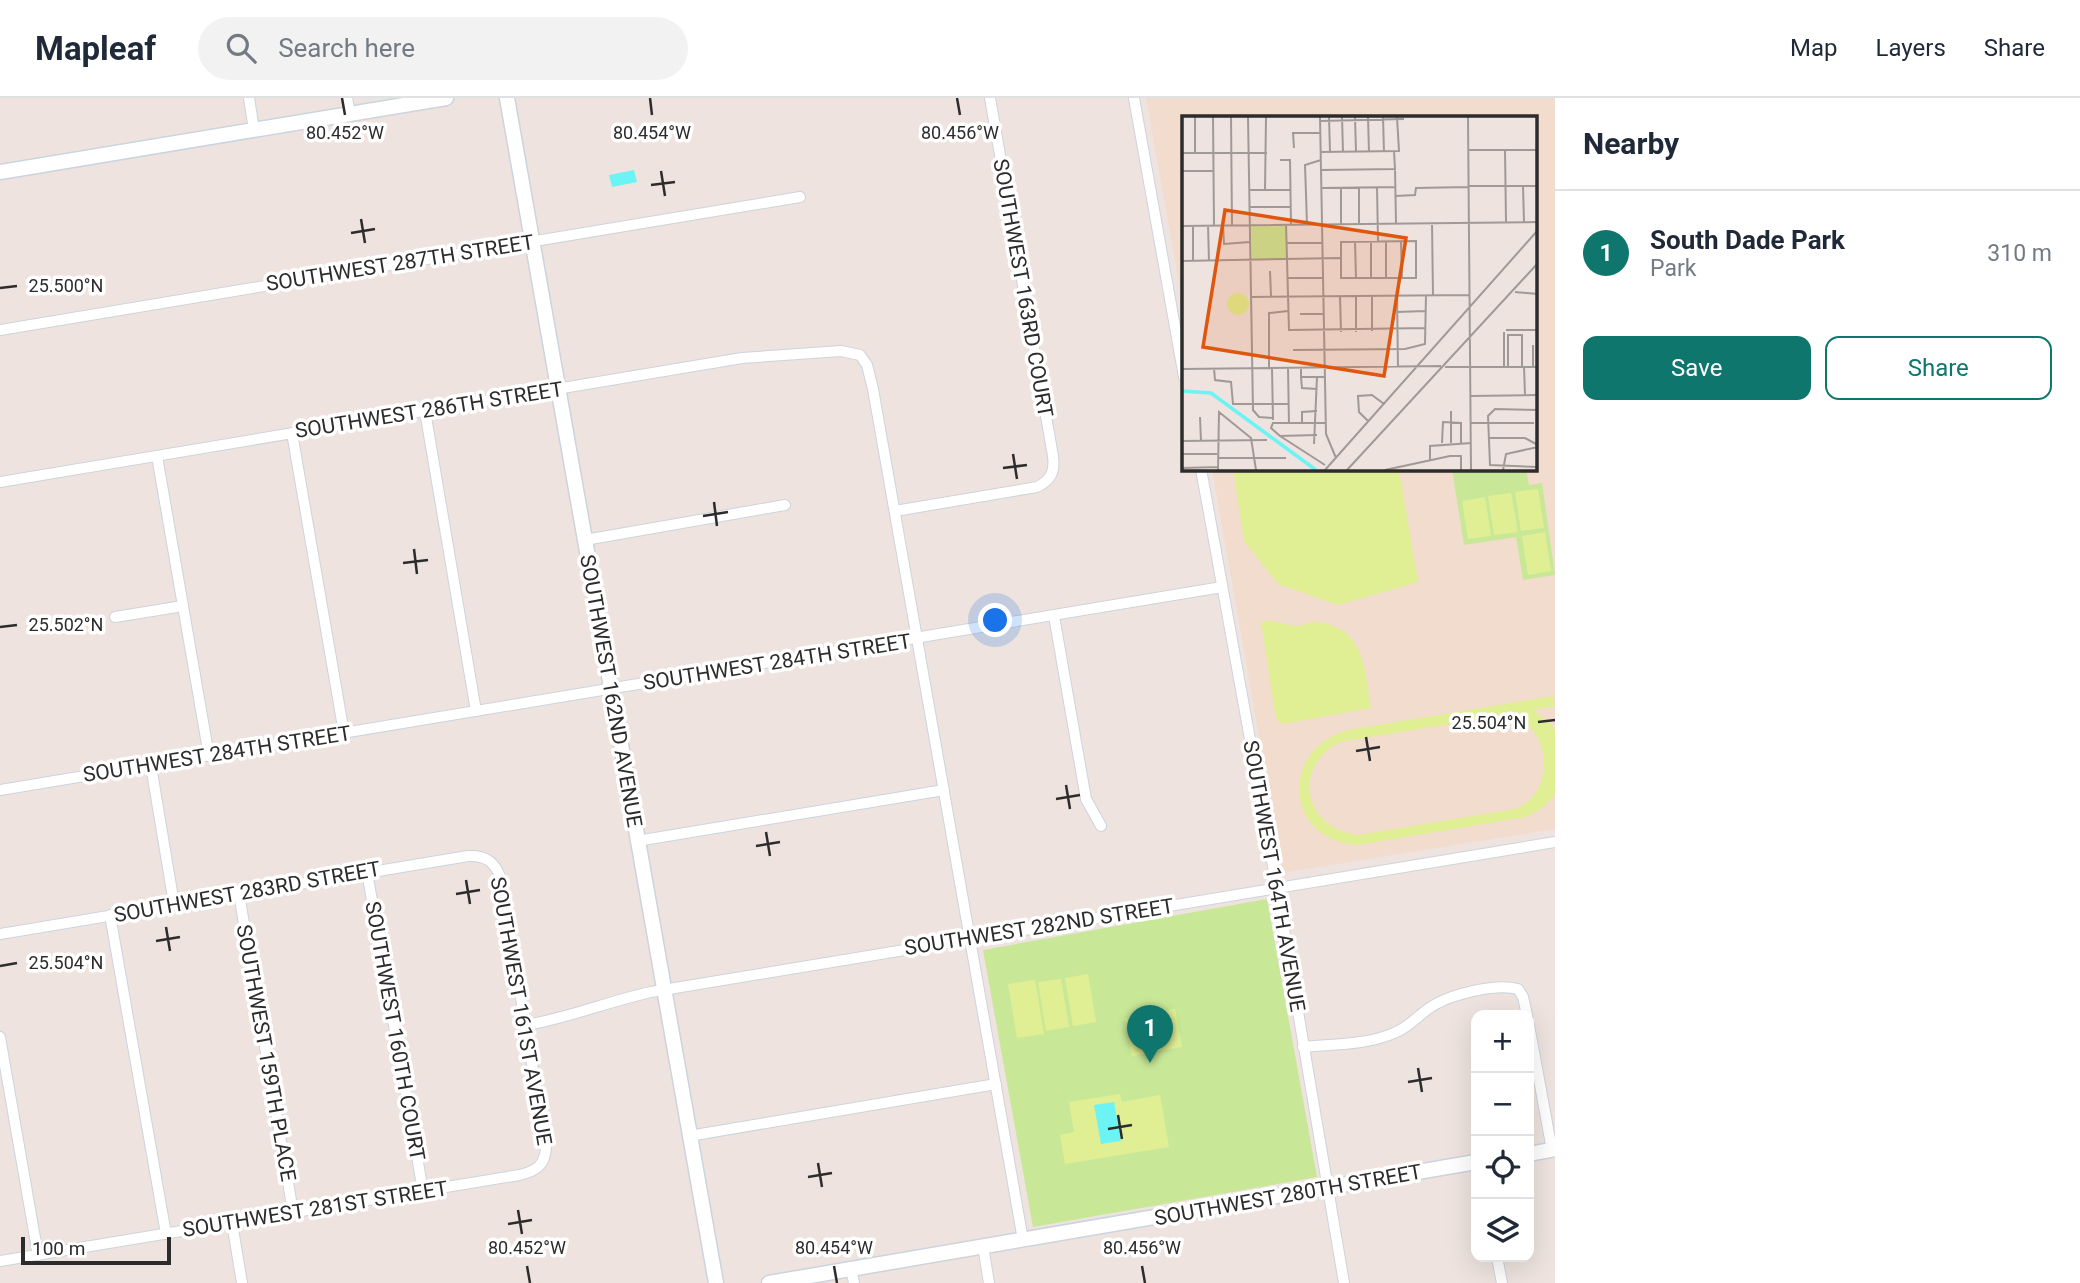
<!DOCTYPE html>
<meta charset="utf-8">
<style>
:root{--surface:#fff;--page:#f2f2f3;--text:#1f2937;--muted:#747a83;--line:#e0e1e3;--accent:#0f766e}
body{margin:0;font-family:Roboto,sans-serif;background:var(--page);color:var(--text)}
.controls{position:absolute;right:21px;bottom:21px;display:grid;overflow:hidden;border-radius:14px;box-shadow:0 7px 28px #0002}
.controls button{width:63px;height:63px;display:grid;place-items:center;padding:0;border:0;border-bottom:2px solid var(--line);background:var(--surface);color:var(--text);font:35px sans-serif}
.scale{position:absolute;left:21px;bottom:18px;width:150px;box-sizing:border-box;padding-left:7px;border:4px solid #2c2c2c;border-top:0;font-size:19px;line-height:24px;white-space:nowrap;color:#2c2c2c;-webkit-text-stroke:5px #fff;paint-order:stroke}
.you{position:absolute;left:996px;top:523px;width:24px;height:24px;margin:-18px;border:5px solid #fff;border-radius:50%;background:#1a73e8;box-shadow:0 0 0 10px #1a73e833}
.badge{display:grid;place-items:center;width:46px;height:46px;border-radius:50%;background:var(--accent);color:#fff;font-size:23px;font-weight:700}
.pin{position:absolute;translate:-50% -58px;filter:drop-shadow(0 2px 4px #0008)}
.pin::after{content:'';position:absolute;top:37px;width:24px;height:21px;background:inherit;clip-path:polygon(0 0,100% 0,50% 100%)}
.list{margin:0;padding:0;list-style:none}
h2{display:flex;justify-content:space-between;align-items:center;height:91px;margin:0;padding:0 28px;font-size:30px}
h2 small{font-size:23px;font-weight:400;color:var(--muted)}
.list li{display:grid;grid-template-columns:46px 1fr auto;gap:21px;align-items:center;box-sizing:border-box;height:126px;padding:0 28px;border-top:2px solid var(--line)}
.list b{display:block;font-size:26px;white-space:nowrap}
.list p{margin:0;font-size:23px;white-space:nowrap;color:var(--muted)}
.list em{font-size:23px;font-style:normal;color:var(--muted)}
.actions{display:flex;gap:14px;padding:21px 28px}
.actions a{flex:1;padding:16px 0;border:2px solid var(--accent);border-radius:14px;text-align:center;font-size:24px;color:var(--accent)}
.actions .main{background:var(--accent);color:#fff}
.icon{flex:none;width:38px;height:38px;fill:none;stroke:currentColor;stroke-width:2;stroke-linecap:round;stroke-linejoin:round}
.map{position:relative;flex:none;width:1555px;height:1185px;overflow:hidden}
header{display:flex;align-items:center;gap:42px;box-sizing:border-box;height:98px;padding:0 35px;background:var(--surface);border-bottom:2px solid var(--line)}
header strong{font-size:33px}
nav{display:flex;gap:38px;margin-inline-start:auto;font-size:24px}
.search{width:490px;height:63px;background:var(--page);display:flex;align-items:center;gap:18px;box-sizing:border-box;padding:0 24px;border-radius:38px;color:var(--muted);font-size:26px}
main{display:flex}
aside{flex:1;background:var(--surface)}
.map>svg:first-child{display:block}
.education{fill:#f1dccd}
.green{fill:#c8e898}
.pitch{fill:#e0ef93;fill-rule:evenodd}
.water{fill:#6cf4f5}
.lines{fill:none;stroke-linecap:round;stroke-linejoin:round}
.street-casing{stroke:#ccd4de;stroke-width:12}
.secondary-casing{stroke:#ccd4de;stroke-width:17}
.street{stroke:#fff;stroke-width:10}
.secondary{stroke:#fff;stroke-width:14}
.ticks{fill:none;stroke:#2c2c2c;stroke-width:2.5}
.labels{text-anchor:middle;dominant-baseline:central;stroke-width:7;stroke-linejoin:round;paint-order:stroke}
.street-label{font-size:21px;fill:#2c2c2c;stroke:#fff}
.inset-river{fill:none;stroke:#6cf4f5;stroke-width:3.5}
.inset-road{fill:none;stroke:#a09a97;stroke-width:2}
.view{fill:#df570e;fill-opacity:0.15;stroke:#df570e;stroke-width:3.5}
.inset-edge{fill:none;stroke:#2c2c2c;stroke-width:3.5}
.ticks-label{font-size:18px;text-anchor:middle;fill:#2c2c2c;stroke:#fff;stroke-width:7;stroke-linejoin:round;paint-order:stroke}
</style>
<header>
<strong>Mapleaf</strong>
<div class="search"><svg class="icon" aria-label="search" viewBox="0 0 24 24"><circle cx="10" cy="10" r="6"/><path d="M15 15l6 6"/></svg>Search here</div>
<nav><a>Map</a><a>Layers</a><a>Share</a></nav>
</header>
<main>
<div class="map">
<svg width="1555" height="1185" viewBox="0 0 1555 1185">
<rect width="100%" height="100%" fill="#eee3de"/>
<!-- education -->
<polygon class="education" points="1146,0 1555,0 1555,731 1287,774 1282,768 1212,371 1536,371 1536,19 1184,19 1184,213"/>
<!-- green -->
<g class="green">
<polygon points="1452,371 1526,371 1529,387 1542,385 1555,477 1523,482 1516,439 1464,447"/>
<polygon points="1267,801 1317,1079 1033,1129 983,852"/>
</g>
<!-- pitch -->
<g class="pitch">
<polygon points="1233,371 1399,371 1418,484 1338,507 1278,486 1244,443"/>
<polygon points="1538,391 1544,430 1521,433 1515,394"/>
<polygon points="1511,395 1518,434 1494,437 1488,398"/>
<polygon points="1485,399 1491,438 1468,441 1462,403"/>
<polygon points="1545,434 1551,473 1528,477 1522,438"/>
<path d="M1267,523C1277,523 1289,528 1300,528C1305,527 1309,523 1315,524C1365,528 1365,572 1371,610L1283,626L1276,621L1261,524Z"/>
<path d="M1553,598L1555,608L1533,612L1549,624L1555,632V697L1542,710L1526,719L1357,747C1286,743 1277,652 1348,632ZM1505,617C1555,624 1555,698 1515,711L1359,737C1304,732 1291,669 1340,644Z"/>
<polygon points="1088,876 1096,924 1073,928 1065,880"/>
<polygon points="1061,881 1069,929 1046,933 1038,884"/>
<polygon points="1035,882 1044,936 1017,940 1008,886"/>
<polygon points="1175,911 1182,949 1159,953 1152,915"/>
<polygon points="1148,916 1155,954 1132,958 1125,920"/>
<polygon points="1120,996 1122,1004 1160,997 1169,1049 1065,1066 1060,1037 1074,1034 1069,1004"/>
</g>
<!-- water -->
<g class="water">
<polygon points="634,72 637,84 612,89 609,77"/>
<polygon points="1114,1004 1121,1043 1101,1046 1094,1007"/>
</g>
<g class="lines">
<!-- street casing -->
<g class="street-casing">
<g id="street">
<polyline points="249,0 254,32"/>
<polyline points="347,0 350,16"/>
<polyline points="1134,0 1184,279"/>
<polyline points="0,232 800,99"/>
<polyline points="425,313 476,613"/>
<polyline points="292,335 344,635"/>
<polyline points="157,358 209,658"/>
<polyline points="1201,371 1277,790 1344,1185"/>
<polyline points="0,384 742,260 841,253 860,257 867,267 873,291 1023,1142"/>
<path d="M895,413L1037,389C1051,382 1055,374 1053,358L990,0"/>
<polyline points="585,442 785,407"/>
<polyline points="1054,518 1086,701 1101,728"/>
<polyline points="115,519 183,508"/>
<polyline points="151,668 174,806"/>
<polyline points="0,692 1222,489"/>
<polyline points="637,743 944,692"/>
<polyline points="367,774 423,1093"/>
<polyline points="239,796 293,1114"/>
<polyline points="110,817 166,1136"/>
<path d="M0,836L468,758C486,757 495,764 501,781L546,1049C545,1068 536,1073 519,1077L0,1163"/>
<path d="M526,927C569,920 609,903 651,894L1555,744"/>
<polyline points="1529,927 1552,1052"/>
<polyline points="0,939 38,1157"/>
<path d="M1303,949C1333,946 1367,947 1394,935C1410,929 1420,915 1434,907C1453,896 1496,885 1518,891L1523,899L1527,917"/>
<polyline points="689,1038 996,986"/>
<polyline points="232,1125 242,1185"/>
<polyline points="983,1148 989,1185"/>
<polyline points="1497,1159 1502,1185"/>
<polyline points="851,1171 854,1185"/>
</g>
</g>
<!-- secondary casing -->
<g class="secondary-casing">
<g id="secondary">
<polyline points="507,0 716,1185"/>
<polyline points="0,74 446,0"/>
<polyline points="1529,1056 1555,1051"/>
<polyline points="769,1185 1476,1064"/>
</g>
</g>
<!-- street -->
<use href="#street" class="street"/>
<!-- secondary -->
<use href="#secondary" class="secondary"/>
</g>
<!-- ticks -->
<path class="ticks" d="M342,0L345,17M650,0L652,17M957,0L960,17M661,73L665,98M651,87L675,84M361,121L365,145M351,135L375,131M0,190L17,188M1013,356L1017,381M1003,370L1027,367M714,404L717,428M703,418L728,414M414,451L417,476M403,465L428,462M0,529L17,527M1538,624L1555,622M1366,639L1370,663M1356,653L1380,649M1066,687L1070,711M1056,701L1080,697M766,734L770,758M756,748L780,744M466,782L470,806M456,796L480,792M166,829L170,853M156,843L180,839M0,868L17,865M1418,970L1422,994M1408,984L1432,980M1118,1017L1122,1041M1108,1031L1132,1027M818,1065L822,1089M808,1079L832,1075M518,1112L522,1136M508,1126L532,1122M527,1168L530,1185M834,1168L837,1185M1142,1168L1145,1185"/>
<g class="labels">
<!-- street labels -->
<g class="street-label">
<text transform="translate(400 165) rotate(-9)">SOUTHWEST 287TH STREET</text>
<text transform="translate(1023 190) rotate(80)">SOUTHWEST 163RD COURT</text>
<text transform="translate(429 312) rotate(-9)">SOUTHWEST 286TH STREET</text>
<text transform="translate(777 564) rotate(-9)">SOUTHWEST 284TH STREET</text>
<text transform="translate(611 593) rotate(80)">SOUTHWEST 162ND AVENUE</text>
<text transform="translate(217 656) rotate(-9)">SOUTHWEST 284TH STREET</text>
<text transform="translate(1274 778) rotate(80)">SOUTHWEST 164TH AVENUE</text>
<text transform="translate(247 794) rotate(-10)">SOUTHWEST 283RD STREET</text>
<text transform="translate(1039 829) rotate(-9)">SOUTHWEST 282ND STREET</text>
<text transform="translate(521 913) rotate(80)">SOUTHWEST 161ST AVENUE</text>
<text transform="translate(395 933) rotate(80)">SOUTHWEST 160TH COURT</text>
<text transform="translate(266 955) rotate(80)">SOUTHWEST 159TH PLACE</text>
<text transform="translate(1288 1097) rotate(-10)">SOUTHWEST 280TH STREET</text>
<text transform="translate(315 1111) rotate(-9)">SOUTHWEST 281ST STREET</text>
</g>
</g>
<!-- overview -->
<g transform="translate(1182 18)">
<rect width="355" height="355" fill="#eee3de"/>
<path d="M69,110H103L104,143H70Z" fill="#c8e898"/>
<path d="M45 188a11 11 0 1 1 22 0a11 11 0 1 1-22 0Z" fill="#e0ef93"/>
<path class="inset-river" d="M0,275L29,277L134,354"/>
<path class="inset-road" d="M13,1V37M31,1L32,109M49,1L50,109M66,1L71,294L77,301L91,302M138,1L144,318L154,342M147,1L148,36M160,1L161,36M173,1L174,36M186,1L187,36M201,1L202,36M286,1L289,354M138,5L222,3M112,32L111,17H139M286,34H356M323,34L324,106M139,36L217,35L215,1M0,37H85M98,44H108L109,108M213,53L214,108M140,54L213,53L212,35M0,55H31M287,70H356M341,70L342,106M195,71L196,125M140,72L213,71M159,72V108M177,72V108M68,74H109M83,74L84,1M213,80L233,79L234,72L287,71M68,91H109M250,107L251,179M104,108L107,214L244,212M125,108L123,49L139,44M11,109V145M26,109L27,145M41,109L42,128L68,126M0,110L356,106M173,125L174,163M189,125V163M204,125V162M219,125L220,162M234,125V162H159V126ZM105,127H141M0,145L158,142M88,155L89,180M105,162H142M333,176L356,178M215,179L216,251M158,180L159,216M174,180V216M190,180V215M69,181L288,179M215,196L244,195M118,198H142M324,214H356M351,229V251M111,234L223,233L243,228L244,179M342,250L343,279M263,251H356M322,251V216M326,251V219H340V251M32,252L33,264L49,266L51,288H107M87,252V197L106,195M90,252L91,304M106,252L107,308M119,252V261H143M0,253L259,250M119,261L120,272L135,273M288,280L356,279M356,294L313,293L306,300L308,349L356,351M135,295L120,296V307H144M18,301L19,325M186,305L177,296L176,280L190,279L202,288M120,307H91L89,312L98,320L135,319M289,307H352M98,320L143,349M307,322H343L356,329M0,325L85,324M260,327L261,306L279,307V327M269,327V295M132,328L135,261M0,338H35M36,342H104M248,345V330L289,327M0,352L36,351M36,354L37,296L69,322L74,354M143,354L356,114M165,354L356,147M203,354L268,340H279V354M321,354L324,338L356,331"/>
<path class="view" d="M43,94L224,122L202,260L21,231Z"/>
<rect width="355" height="355" class="inset-edge"/>
</g>
<g class="ticks-label">
<text x="345" y="41">80.452°W</text>
<text x="652" y="41">80.454°W</text>
<text x="960" y="41">80.456°W</text>
<text x="66" y="194">25.500°N</text>
<text x="66" y="533">25.502°N</text>
<text x="1489" y="631">25.504°N</text>
<text x="66" y="871">25.504°N</text>
<text x="527" y="1156">80.452°W</text>
<text x="834" y="1156">80.454°W</text>
<text x="1142" y="1156">80.456°W</text>
</g>
</svg>
<div class="controls">
<button>+</button>
<button>−</button>
<button><svg class="icon" aria-label="locate" viewBox="0 0 24 24"><circle cx="12" cy="12" r="6"/><path d="M12 2v4M12 18v4M2 12h4M18 12h4"/></svg></button>
<button><svg class="icon" aria-label="layers" viewBox="0 0 24 24"><path d="M12 4l9 5-9 5-9-5zM3 14l9 5 9-5"/></svg></button>
</div>
<div class="scale">100 m</div>
<div class="you"></div>
<div class="pin badge" style="left:1150px;top:965px">1</div>
</div>
<aside>
<h2>Nearby<small></small></h2>
<ul class="list">
<li><span class="badge">1</span><div><b>South Dade Park</b><p>Park</p></div><em>310 m</em></li>
</ul>
<div class="actions"><a class="main">Save</a><a>Share</a></div>
</aside>
</main>
